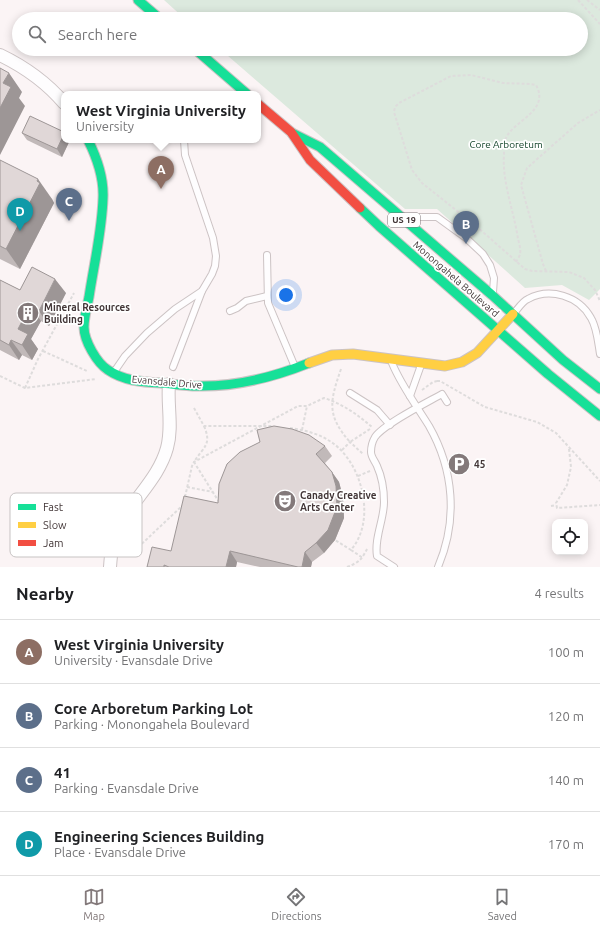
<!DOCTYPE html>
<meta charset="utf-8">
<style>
:root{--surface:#fff;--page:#f6f6f6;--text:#202124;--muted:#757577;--line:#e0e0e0;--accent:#83797a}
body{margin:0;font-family:Ubuntu,sans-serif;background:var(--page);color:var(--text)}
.controls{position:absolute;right:12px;bottom:12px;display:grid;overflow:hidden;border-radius:8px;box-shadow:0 2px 10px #0003}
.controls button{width:36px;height:36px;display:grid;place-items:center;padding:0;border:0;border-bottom:1px solid var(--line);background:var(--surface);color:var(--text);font:20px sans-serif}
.you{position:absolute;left:286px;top:295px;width:14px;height:14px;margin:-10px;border:3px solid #fff;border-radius:50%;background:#1a73e8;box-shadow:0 0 0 6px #1a73e833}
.badge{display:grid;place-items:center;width:26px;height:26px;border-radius:50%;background:var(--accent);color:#fff;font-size:13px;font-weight:700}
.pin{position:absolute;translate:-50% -33px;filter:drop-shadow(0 1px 2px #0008)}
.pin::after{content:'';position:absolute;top:21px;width:14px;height:12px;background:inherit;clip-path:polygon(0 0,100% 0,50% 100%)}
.popup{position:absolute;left:61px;top:91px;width:200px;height:52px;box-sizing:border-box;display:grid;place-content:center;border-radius:8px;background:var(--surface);filter:drop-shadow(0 1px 3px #0005);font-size:13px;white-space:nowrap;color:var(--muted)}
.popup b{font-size:15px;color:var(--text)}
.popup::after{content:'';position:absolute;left:50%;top:100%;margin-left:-8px;border:8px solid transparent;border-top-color:var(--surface)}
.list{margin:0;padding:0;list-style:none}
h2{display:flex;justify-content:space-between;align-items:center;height:52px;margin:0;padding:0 16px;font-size:17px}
h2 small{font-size:13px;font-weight:400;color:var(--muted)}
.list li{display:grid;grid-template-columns:26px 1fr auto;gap:12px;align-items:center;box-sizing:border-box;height:64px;padding:0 16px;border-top:1px solid var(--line)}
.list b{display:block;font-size:15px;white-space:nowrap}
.list p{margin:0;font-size:13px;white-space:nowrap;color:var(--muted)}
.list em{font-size:13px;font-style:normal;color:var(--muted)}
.icon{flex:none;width:22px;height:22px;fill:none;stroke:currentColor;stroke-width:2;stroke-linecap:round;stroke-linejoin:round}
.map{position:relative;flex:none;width:600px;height:567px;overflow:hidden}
.search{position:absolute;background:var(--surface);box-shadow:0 2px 10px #0003;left:12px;right:12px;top:12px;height:44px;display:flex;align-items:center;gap:10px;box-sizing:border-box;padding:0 14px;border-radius:22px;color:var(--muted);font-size:15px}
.sheet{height:308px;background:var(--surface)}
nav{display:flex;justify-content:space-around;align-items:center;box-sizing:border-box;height:56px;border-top:1px solid var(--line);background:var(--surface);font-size:11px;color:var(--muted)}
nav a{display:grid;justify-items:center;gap:2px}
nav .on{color:var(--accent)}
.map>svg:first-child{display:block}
.green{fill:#dce9de}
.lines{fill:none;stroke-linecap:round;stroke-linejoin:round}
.lane-casing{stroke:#ccc3c4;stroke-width:8}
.street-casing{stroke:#ccc3c4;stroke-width:14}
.fast-casing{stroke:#ccc3c4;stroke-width:11}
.slow-casing{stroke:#ccc3c4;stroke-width:11}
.jam-casing{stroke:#ccc3c4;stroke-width:11}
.path{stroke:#dedcdc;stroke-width:2;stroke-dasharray:3 2;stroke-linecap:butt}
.lane{stroke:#fefdfe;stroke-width:6}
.street{stroke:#fefdfe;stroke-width:12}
.fast{stroke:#16e098;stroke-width:9}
.slow{stroke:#ffcf43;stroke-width:9}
.jam{stroke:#f24e42;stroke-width:9}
.wall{fill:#c1b9b9}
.shaded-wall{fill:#9d9696}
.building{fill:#e0d7d7;stroke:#9d9696}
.labels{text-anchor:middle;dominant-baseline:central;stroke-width:3.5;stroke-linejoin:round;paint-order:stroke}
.shield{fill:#fff;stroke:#7b7374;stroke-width:1}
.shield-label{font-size:9px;font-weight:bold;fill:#433738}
.park-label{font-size:10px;fill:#093c21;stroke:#fff}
.street-label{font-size:10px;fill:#433738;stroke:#fff}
.poi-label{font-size:10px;font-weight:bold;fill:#433738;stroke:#fff;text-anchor:start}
.key{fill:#fff;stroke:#c7c3c3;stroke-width:1}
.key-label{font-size:11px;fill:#433738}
</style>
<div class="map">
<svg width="600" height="567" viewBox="0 0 600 567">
<rect width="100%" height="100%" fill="#fbf4f5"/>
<!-- green -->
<polygon class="green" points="164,0 600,0 600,289 589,300 562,285 525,288 437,209 405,209 220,49 581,49 581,19 185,19"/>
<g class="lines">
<!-- lane casing -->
<g class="lane-casing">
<g id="lane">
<polyline points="408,217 437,217 466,238 483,254 490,265 494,278 493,292"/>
<polyline points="267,255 268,303 295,367"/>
<polyline points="230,311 237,308 246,301 267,296"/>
<path d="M515,312C519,307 523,301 528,299C550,287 579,296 591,318C597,328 598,342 600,354"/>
<path d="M392,363C401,385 416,405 429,426C454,470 458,520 438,567"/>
<polyline points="173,367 202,291"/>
<polyline points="114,372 125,356 147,333 175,309 202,291 212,274 215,266 216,256 213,238 185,155 184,140"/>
<polyline points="350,393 377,410 390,425"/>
<polyline points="410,396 421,365"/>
<path d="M394,567L377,556C374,538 384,520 384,502C384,489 382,477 377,466C375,461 371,457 371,452C371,447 372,442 375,437C384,424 426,403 442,394L447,402"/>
</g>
</g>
<!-- street casing -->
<g class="street-casing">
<g id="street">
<path d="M0,55C25,67 46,82 64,103"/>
<path d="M110,567C111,556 111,545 116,534C128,503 158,481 167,448C173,427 167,405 169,384"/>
</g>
</g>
<!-- fast casing -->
<g class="fast-casing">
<g id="fast">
<polyline points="138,0 160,19"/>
<polyline points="195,49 247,94"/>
<polyline points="292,133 320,147 492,295 563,360 600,389"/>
<path d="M88,140C97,158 104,177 103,198C102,231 94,264 89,297C87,307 84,317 84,327C84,341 97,363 108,370C124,381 142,382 161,383C173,384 185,386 197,386C235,387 274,377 309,363"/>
<polyline points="360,208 379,226 548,374 600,416"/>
</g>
</g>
<!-- slow casing -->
<g class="slow-casing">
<polyline id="slow" points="309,363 332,355 353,354 445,366 462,362 477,353 513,314"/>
</g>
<!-- jam casing -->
<g class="jam-casing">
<polyline id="jam" points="258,104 291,132 310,160 360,208"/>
</g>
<!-- path -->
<g class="path">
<polyline points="578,0 600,24"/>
<polyline points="587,0 600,10"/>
<polyline points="470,233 476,226"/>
<path d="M516,262C517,260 520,256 520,254C521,249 519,243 518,239C514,211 502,183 504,154C504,148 504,141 507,136C516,120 550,110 536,85L530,84L503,83L471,75L451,76L399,103L395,107L394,112L412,170L422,183L476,226L525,269L532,271L569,272L584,278L595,290L600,301"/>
<polyline points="546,271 543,264 521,185 527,168 578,123 600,110"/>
<polyline points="43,351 87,371"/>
<path d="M341,369C330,401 326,415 350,442L370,429"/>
<polyline points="0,376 25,388 96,379"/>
<polyline points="437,381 440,381 485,407 537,422 556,433 600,481"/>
<polyline points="25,388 38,359 74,293"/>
<polyline points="422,390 433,382 437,381"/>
<polyline points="194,408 204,426 272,426"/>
<path d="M204,426C212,445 204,446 194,462L219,502"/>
<path d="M290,428C303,430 317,433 328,440C358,457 373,506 359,537C357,542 354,546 351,550L335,540"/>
<polyline points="302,430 307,406"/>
<polyline points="569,449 571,467 567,485 556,503 557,508 600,505"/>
<polyline points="342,450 350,442 363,454"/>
<polyline points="358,476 370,471"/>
<polyline points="187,487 213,492"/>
<path d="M185,497L192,466L194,462L298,406H307L324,398C343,404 358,415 372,427"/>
<polyline points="551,506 556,505"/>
<polyline points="351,550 363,558"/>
<polyline points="121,556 131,554 183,505"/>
<path d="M347,567C360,562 362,559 368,547"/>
</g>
<!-- lane -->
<use href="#lane" class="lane"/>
<!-- street -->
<use href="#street" class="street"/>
<!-- fast -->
<use href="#fast" class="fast"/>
<!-- slow -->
<use href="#slow" class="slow"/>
<!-- jam -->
<use href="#jam" class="jam"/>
</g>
<!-- wall -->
<g class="wall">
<polygon points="22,133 70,140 62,157 27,140"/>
<polygon points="0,160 52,199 54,203 20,269 0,259"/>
<polygon points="0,280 20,290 66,293 49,326 41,321 31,339 38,349 32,360 22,355 19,360 0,350"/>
<polygon points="325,446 332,456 325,463 339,482 343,497 344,518 335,540 324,553 312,562 311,567 260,567 237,562 236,567 147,567 171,551 218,503"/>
</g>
<!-- shaded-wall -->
<g class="shaded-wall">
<polygon points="9,73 22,92 19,98 25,106 0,155 0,108 3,83"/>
<polygon points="64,134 64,140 70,140 62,157 57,149"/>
<polygon points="38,179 52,199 54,203 20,269 6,249"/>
<polygon points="55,279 66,293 49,326 39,311"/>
<polygon points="30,306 41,321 31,339 38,349 32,360 22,345 18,329"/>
<polygon points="11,340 22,355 19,360 9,345"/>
<polygon points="332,472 339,482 343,497 344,518 335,540 324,553 316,543"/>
<polygon points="230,551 237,562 236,567 226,567"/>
<polygon points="305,552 312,562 311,567 302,567"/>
</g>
<!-- building -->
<g class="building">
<polygon points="0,68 9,73 3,83 11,87 0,108"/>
<polygon points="30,116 64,132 64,134 57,149 22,133"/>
<polygon points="0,160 38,179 37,181 40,183 6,249 0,246"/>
<polygon points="32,267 55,279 39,311 30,306 18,329 28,334 22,345 11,340 9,345 0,340 0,280 20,290"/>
<polygon points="274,426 292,429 309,435 325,446 316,454 332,472 336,486 337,507 328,530 316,543 305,552 302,567 298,567 230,551 226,567 169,567 164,565 164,567 147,567 152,547 171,551 184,496 218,503 219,484 227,464 240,452 260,442 257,430"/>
</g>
<!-- icons -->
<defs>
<g id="building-disc" transform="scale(1.15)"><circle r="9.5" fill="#83797a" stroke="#fff"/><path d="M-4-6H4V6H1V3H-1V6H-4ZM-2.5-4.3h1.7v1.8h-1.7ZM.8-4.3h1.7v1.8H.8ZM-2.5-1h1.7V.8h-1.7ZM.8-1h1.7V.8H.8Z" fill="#fff"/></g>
<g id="parking-disc" transform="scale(1.15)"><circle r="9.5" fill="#83797a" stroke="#fff"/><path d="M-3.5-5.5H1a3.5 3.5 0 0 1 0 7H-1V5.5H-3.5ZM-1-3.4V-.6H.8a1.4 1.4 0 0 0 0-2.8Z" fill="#fff"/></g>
<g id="theatre-disc" transform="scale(1.15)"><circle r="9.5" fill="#83797a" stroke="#fff"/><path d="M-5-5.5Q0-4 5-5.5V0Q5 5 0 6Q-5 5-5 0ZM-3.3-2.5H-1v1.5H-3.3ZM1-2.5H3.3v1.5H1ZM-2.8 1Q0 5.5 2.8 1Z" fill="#fff"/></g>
</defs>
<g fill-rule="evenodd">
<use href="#building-disc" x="28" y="313"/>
<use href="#parking-disc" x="459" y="464"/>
<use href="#theatre-disc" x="285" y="501"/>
</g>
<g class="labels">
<!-- shield labels -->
<rect class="shield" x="388" y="213" width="32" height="14" rx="3"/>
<g class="shield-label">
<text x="404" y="220">US 19</text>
</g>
<!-- park labels -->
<g class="park-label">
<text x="506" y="144">Core Arboretum</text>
</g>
<!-- street labels -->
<g class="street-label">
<text transform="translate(456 279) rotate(41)">Monongahela Boulevard</text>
<text transform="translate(167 382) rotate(5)">Evansdale Drive</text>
</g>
<!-- poi labels -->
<g class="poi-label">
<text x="44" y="307">Mineral Resources<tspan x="44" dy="12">Building</tspan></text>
<text x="474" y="464">45</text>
<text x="300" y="495">Canady Creative<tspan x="300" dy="12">Arts Center</tspan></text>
</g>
</g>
<!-- legend -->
<rect x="10" y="493" width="132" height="64" rx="6" class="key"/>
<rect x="18" y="504" width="18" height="6" fill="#16e098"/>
<rect x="18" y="522" width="18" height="6" fill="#ffcf43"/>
<rect x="18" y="540" width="18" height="6" fill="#f24e42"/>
<g class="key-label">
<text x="43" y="511">Fast</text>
<text x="43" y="529">Slow</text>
<text x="43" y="547">Jam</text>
</g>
</svg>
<div class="controls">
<button><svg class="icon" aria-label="locate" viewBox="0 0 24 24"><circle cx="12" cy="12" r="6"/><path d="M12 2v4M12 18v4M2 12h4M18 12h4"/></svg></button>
</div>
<div class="you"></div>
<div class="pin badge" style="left:161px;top:189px;background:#8d6e63">A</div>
<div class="popup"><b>West Virginia University</b>University</div>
<div class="pin badge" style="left:466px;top:244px;background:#5c6f8a">B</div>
<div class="pin badge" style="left:69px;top:221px;background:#5c6f8a">C</div>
<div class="pin badge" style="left:20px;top:231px;background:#0f9aa8">D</div>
<div class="search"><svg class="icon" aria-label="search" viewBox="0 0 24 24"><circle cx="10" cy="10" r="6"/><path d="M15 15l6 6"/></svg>Search here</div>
</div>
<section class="sheet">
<h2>Nearby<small>4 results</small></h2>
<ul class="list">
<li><span class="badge" style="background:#8d6e63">A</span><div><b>West Virginia University</b><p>University · Evansdale Drive</p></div><em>100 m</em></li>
<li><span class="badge" style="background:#5c6f8a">B</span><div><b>Core Arboretum Parking Lot</b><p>Parking · Monongahela Boulevard</p></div><em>120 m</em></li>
<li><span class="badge" style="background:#5c6f8a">C</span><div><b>41</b><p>Parking · Evansdale Drive</p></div><em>140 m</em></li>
<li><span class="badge" style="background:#0f9aa8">D</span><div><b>Engineering Sciences Building</b><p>Place · Evansdale Drive</p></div><em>170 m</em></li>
</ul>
</section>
<nav>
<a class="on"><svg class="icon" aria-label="map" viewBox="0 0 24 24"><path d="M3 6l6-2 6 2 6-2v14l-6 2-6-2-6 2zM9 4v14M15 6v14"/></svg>Map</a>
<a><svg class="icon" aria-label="directions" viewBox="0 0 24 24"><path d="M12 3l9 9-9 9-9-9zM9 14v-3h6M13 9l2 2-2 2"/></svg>Directions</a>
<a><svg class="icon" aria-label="saved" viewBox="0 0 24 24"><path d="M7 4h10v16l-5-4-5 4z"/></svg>Saved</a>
</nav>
